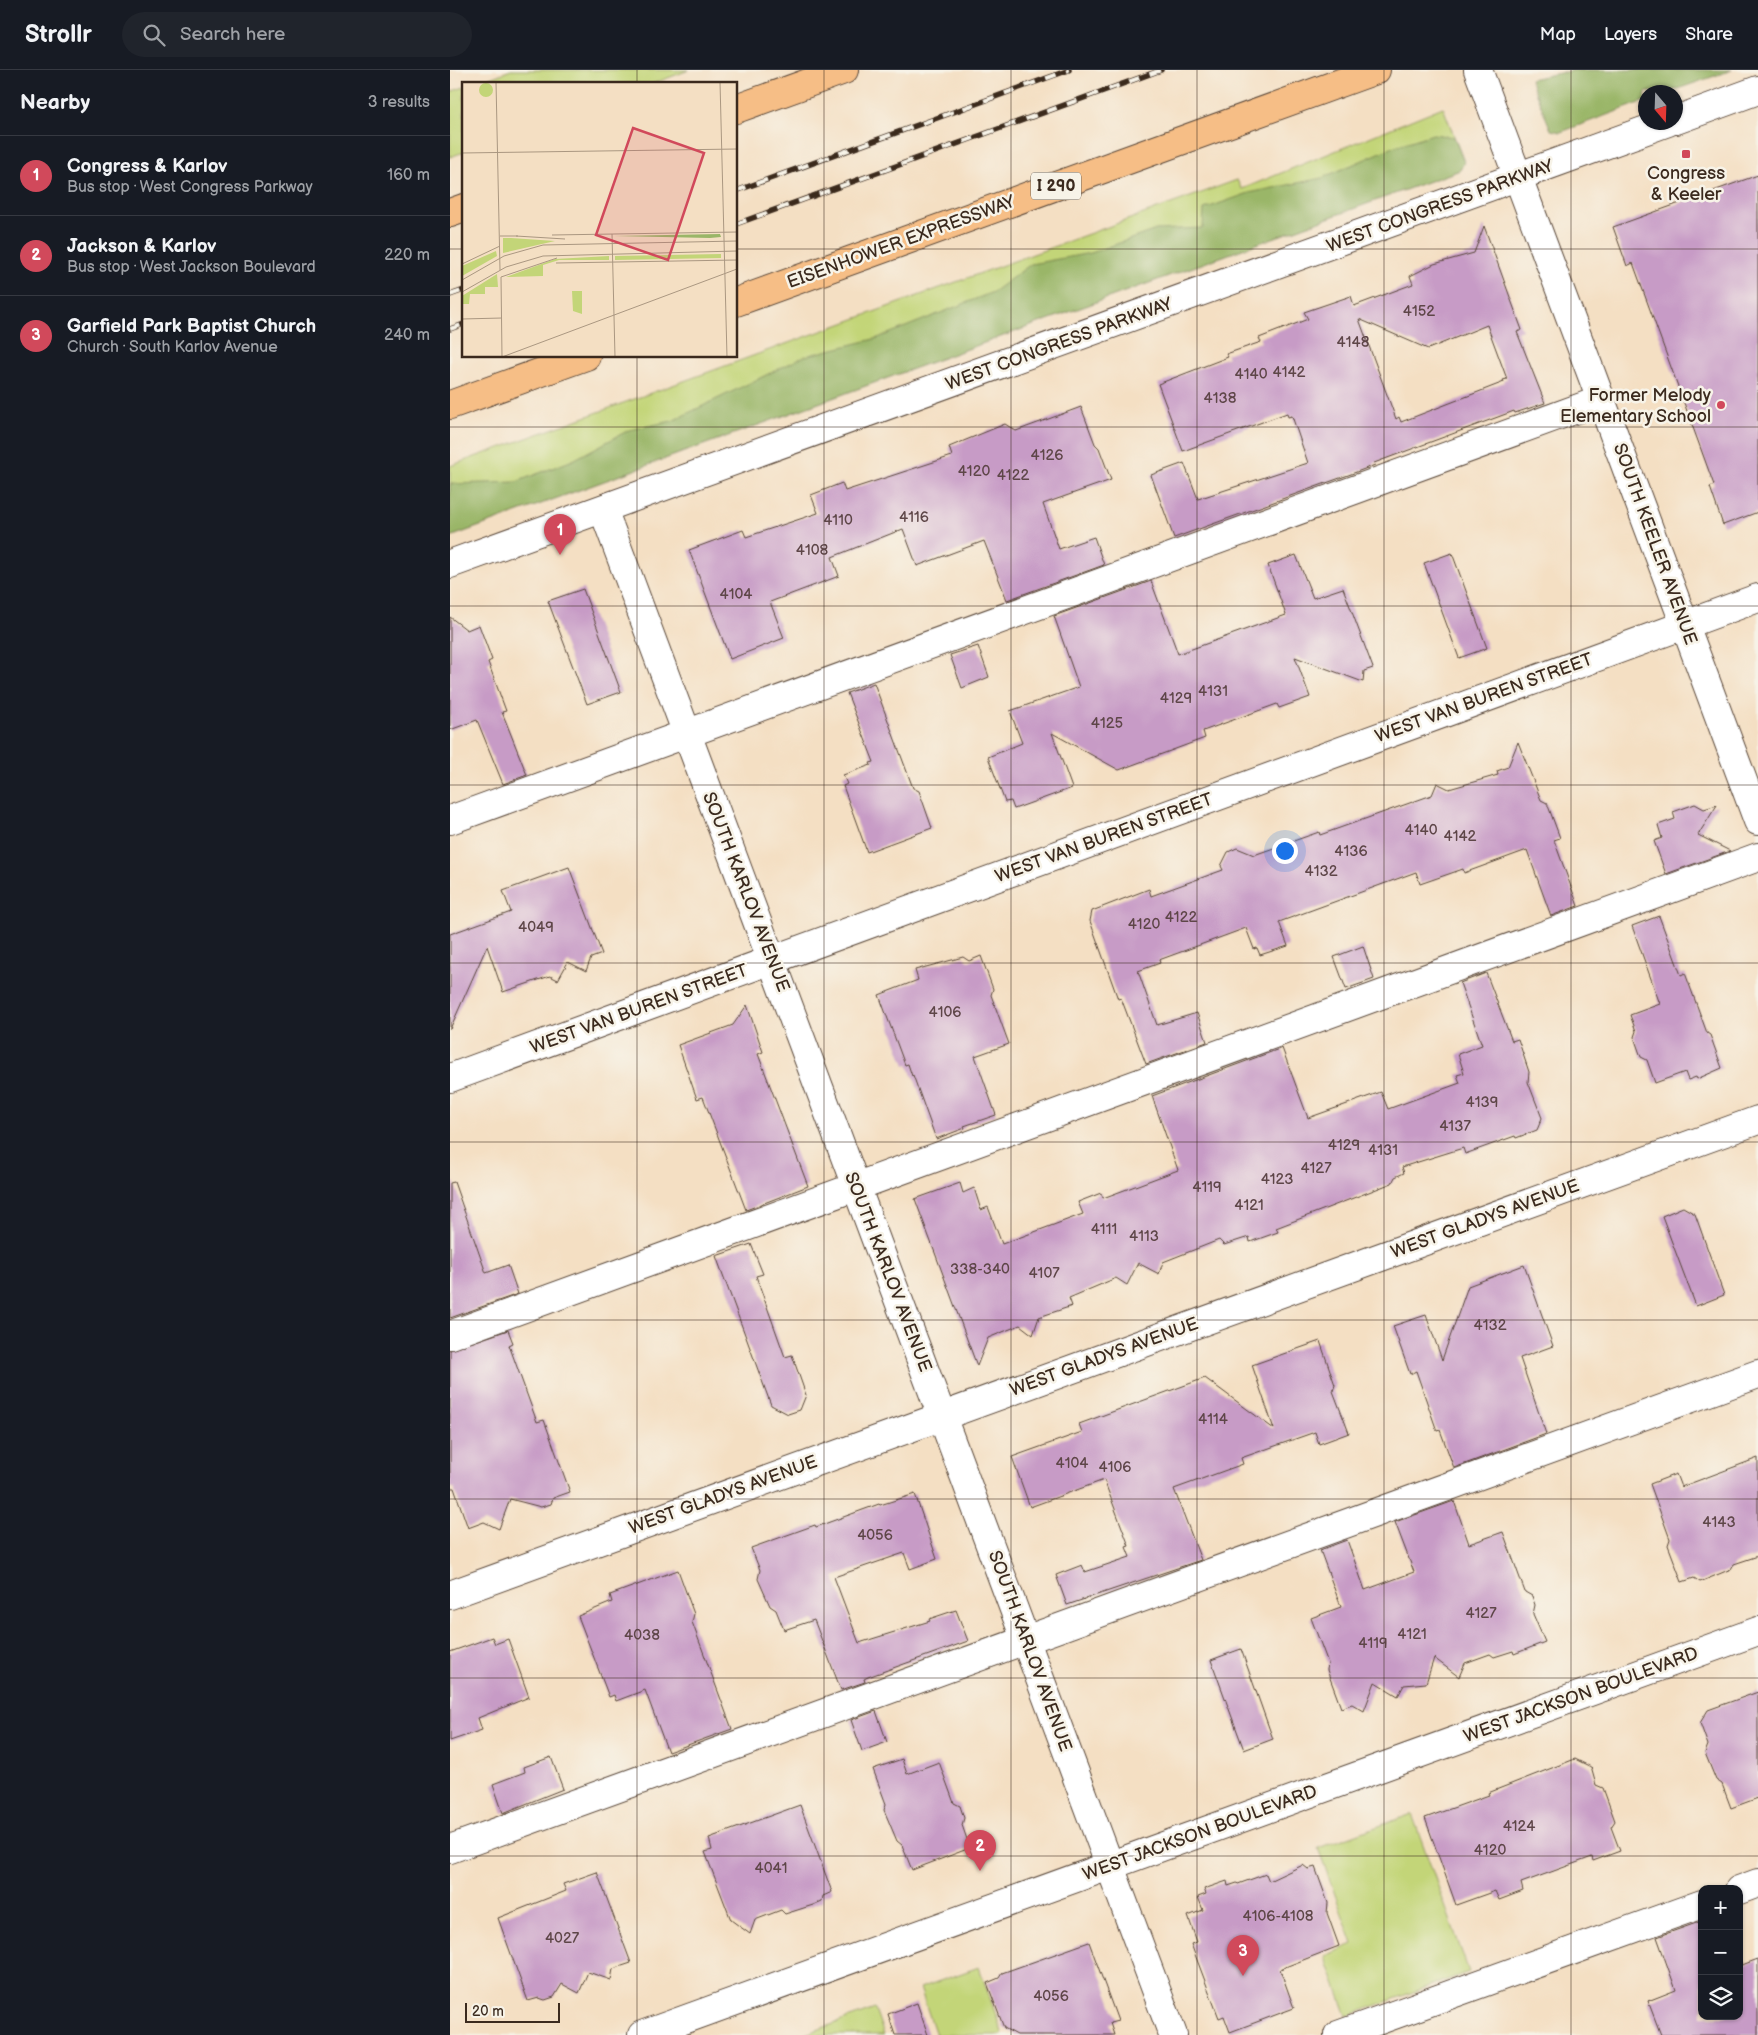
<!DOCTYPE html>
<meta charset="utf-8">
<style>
:root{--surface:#171b24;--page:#20242c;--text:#f1f3f6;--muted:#9ea1a6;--line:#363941;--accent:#d1495b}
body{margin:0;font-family:"Balsamiq Sans",sans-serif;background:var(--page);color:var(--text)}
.controls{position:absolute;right:15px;bottom:15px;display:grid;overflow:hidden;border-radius:10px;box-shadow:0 1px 4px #0004}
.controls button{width:45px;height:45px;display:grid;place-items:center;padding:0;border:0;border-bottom:1px solid var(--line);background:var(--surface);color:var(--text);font:25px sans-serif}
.compass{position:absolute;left:1188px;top:15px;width:45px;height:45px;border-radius:50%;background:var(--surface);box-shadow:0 1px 4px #0004;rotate:161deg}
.scale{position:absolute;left:15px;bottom:12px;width:95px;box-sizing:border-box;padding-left:5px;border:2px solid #3b2a1e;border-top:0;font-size:14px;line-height:18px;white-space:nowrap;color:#3b2a1e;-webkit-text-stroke:4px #f7f3e8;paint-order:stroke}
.you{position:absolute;left:834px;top:780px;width:18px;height:18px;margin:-12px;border:4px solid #fff;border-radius:50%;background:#1a73e8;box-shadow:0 0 0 8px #1a73e833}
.badge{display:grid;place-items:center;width:32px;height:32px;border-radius:50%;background:var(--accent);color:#fff;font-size:16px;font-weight:700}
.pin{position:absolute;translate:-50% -41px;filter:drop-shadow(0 1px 2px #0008)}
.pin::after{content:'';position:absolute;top:26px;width:18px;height:15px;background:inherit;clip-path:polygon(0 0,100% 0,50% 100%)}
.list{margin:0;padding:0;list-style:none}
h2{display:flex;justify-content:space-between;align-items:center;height:65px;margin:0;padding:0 20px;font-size:21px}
h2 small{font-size:16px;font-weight:400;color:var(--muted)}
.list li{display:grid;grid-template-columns:32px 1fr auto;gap:15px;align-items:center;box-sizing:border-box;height:80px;padding:0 20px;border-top:1px solid var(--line)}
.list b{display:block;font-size:19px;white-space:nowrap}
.list p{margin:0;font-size:16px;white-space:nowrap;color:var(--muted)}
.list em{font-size:16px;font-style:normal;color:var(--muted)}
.icon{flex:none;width:28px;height:28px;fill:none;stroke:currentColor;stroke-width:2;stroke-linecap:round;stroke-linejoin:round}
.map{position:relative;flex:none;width:1308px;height:1965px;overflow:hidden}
header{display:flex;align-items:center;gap:30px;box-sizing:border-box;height:70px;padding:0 25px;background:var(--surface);border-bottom:1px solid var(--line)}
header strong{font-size:24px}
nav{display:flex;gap:28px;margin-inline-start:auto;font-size:18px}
.search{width:350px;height:45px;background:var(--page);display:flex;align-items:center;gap:12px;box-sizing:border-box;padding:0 18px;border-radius:28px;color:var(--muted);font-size:19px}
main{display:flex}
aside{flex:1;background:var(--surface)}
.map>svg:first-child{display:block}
.green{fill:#c3d578;stroke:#7f804b}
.forest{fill:#9ab668;stroke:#6a7043}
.building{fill:#c79bc6;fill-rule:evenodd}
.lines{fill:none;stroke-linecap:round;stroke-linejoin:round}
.minor-casing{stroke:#574537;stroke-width:30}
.highway-casing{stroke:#574537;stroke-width:30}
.minor{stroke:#fff;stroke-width:28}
.highway{stroke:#f6be86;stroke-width:28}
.rail-casing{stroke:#3b2a1e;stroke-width:5.5}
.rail{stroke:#f7f3e8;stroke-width:4;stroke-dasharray:11;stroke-linecap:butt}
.grid{fill:none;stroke:#3b2a1e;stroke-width:1;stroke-opacity:0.55}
.poi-dot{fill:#d1495b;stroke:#f7f3e8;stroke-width:2}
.labels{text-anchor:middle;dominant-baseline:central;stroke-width:5;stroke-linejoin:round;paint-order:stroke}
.number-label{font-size:15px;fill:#5e4648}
.shield{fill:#f7f3e8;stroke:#73665b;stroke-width:1}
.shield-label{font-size:16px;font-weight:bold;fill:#3b2a1e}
.poi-label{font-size:18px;fill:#3b2a1e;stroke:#f7f3e8}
.street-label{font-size:18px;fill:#3b2a1e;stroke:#f7f3e8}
.inset-road{fill:none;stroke:#aa9781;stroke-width:1}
.view{fill:#d1495b;fill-opacity:0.15;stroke:#d1495b;stroke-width:2.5}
.inset-edge{fill:none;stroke:#3b2a1e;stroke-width:2.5}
</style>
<header>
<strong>Strollr</strong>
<div class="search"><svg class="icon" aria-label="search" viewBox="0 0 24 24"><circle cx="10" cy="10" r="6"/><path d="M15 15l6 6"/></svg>Search here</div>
<nav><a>Map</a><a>Layers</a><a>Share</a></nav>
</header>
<main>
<aside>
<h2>Nearby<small>3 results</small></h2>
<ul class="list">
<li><span class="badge">1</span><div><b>Congress &amp; Karlov</b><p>Bus stop · West Congress Parkway</p></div><em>160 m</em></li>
<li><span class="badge">2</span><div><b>Jackson &amp; Karlov</b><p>Bus stop · West Jackson Boulevard</p></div><em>220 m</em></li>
<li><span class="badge">3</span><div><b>Garfield Park Baptist Church</b><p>Church · South Karlov Avenue</p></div><em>240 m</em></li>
</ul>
</aside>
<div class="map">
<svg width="1308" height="1965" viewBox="0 0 1308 1965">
<rect width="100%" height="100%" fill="#f7f3e8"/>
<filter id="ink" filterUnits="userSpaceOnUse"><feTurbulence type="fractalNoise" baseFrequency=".02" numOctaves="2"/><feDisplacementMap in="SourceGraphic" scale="10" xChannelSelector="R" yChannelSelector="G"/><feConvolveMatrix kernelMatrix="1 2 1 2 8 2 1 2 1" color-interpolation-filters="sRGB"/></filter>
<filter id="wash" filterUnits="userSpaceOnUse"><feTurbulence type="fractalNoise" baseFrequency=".0096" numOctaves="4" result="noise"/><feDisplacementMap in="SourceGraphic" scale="20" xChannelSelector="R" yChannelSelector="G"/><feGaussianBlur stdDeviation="1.12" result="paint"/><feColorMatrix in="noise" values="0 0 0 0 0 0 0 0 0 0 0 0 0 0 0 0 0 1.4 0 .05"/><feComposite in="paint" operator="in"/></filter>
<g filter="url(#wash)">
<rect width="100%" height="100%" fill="#f4dfc3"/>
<!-- green -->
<g class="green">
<polygon points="61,0 239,0 202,14 24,14"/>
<polygon points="14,17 14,82 0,87 0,22"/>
<polygon points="993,37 1014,92 1010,100 0,467 0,396 787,110 792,119"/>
<polygon points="962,1744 1019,1902 897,1946 875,1886 903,1874 868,1778"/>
<polygon points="529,1897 553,1965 486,1965 470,1918"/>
<polygon points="425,1939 434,1965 353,1965"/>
</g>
<!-- forest -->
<g class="forest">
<polygon points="1125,0 1282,0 1219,22 1196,22 1195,31 1111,62 1101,60 1080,9"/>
<polygon points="983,64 1004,67 1014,92 1010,100 0,467 0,414 66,412 123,390 179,360 222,351 355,286 428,268 543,222 581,194 641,183 706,160 753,158 754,139 799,123 872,108 945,76"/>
</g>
<g id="blocks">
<!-- building -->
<g class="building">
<polygon points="1308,105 1308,442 1273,455 1260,417 1264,415 1183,193 1177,196 1163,157"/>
<path d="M1034,156L1072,260L1067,262L1095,333L1065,343L1064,341L924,393L925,395L901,404L724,468L701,405L734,393L748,429L858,393L842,346L838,347L837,343L733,381L708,314L778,287L776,284L811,272L809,268L858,249L854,242L901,226L904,236L963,214L960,206L984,194L1024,183ZM909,249L978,279L1037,255L1057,309L1053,310L1054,312L951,352L949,347L946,349Z"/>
<polygon points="631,337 645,374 649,378 661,410 593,434 609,479 644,467 654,495 557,530 534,471 467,496 453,459 382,487 389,506 320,532 334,568 280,589 239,480 293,460 296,467 368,443 361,425 392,413 395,421 502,386 499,377 555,354 566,361"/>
<polygon points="1002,483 1037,578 1009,588 974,493"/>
<polygon points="846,485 863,528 893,518 923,598 914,601 913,612 845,587 860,627 829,638 827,634 753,661 755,668 669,700 602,663 622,718 564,739 561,731 555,732 538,687 572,673 560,641 629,617 604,546 701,511 728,584 836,545 818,495"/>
<polygon points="133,519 171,622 137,634 98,531"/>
<polygon points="0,547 17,560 29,555 42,590 38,592 56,641 52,642 77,705 53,714 27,650 0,660"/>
<polygon points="528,576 539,607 512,618 500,585"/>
<polygon points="424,613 463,718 469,721 482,758 417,782 393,716 397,714 393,705 421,695 420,693 424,692 397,623"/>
<polygon points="1068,672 1091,730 1097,733 1110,768 1104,770 1128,836 1101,846 1077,780 1014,803 1013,799 970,814 966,802 829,852 838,876 810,885 807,878 804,879 796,858 709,890 710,893 688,901 707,955 747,943 757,972 696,994 671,928 668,929 640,851 642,841 699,819 701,826 773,800 771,796 778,782 787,778 804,785 869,762 870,765 982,725 987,713 999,719 1048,705 1047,701 1058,697"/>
<polygon points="1245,734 1254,739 1267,735 1248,765 1280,781 1216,804 1204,771 1212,768 1208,755 1225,749 1223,742"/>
<polygon points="119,797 152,884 141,888 136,901 118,892 108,910 100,906 53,922 37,876 0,959 0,864 61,842 53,821"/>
<polygon points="1209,846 1231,905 1235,903 1257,963 1260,965 1272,998 1247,1009 1246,1007 1238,1010 1235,1002 1205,1013 1197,990 1191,987 1184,967 1186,961 1180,945 1210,934 1182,856"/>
<polygon points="913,876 924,909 896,919 884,887"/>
<polygon points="531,886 543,919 541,925 559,974 525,986 546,1045 514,1056 515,1058 486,1069 463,1005 462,1006 458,994 455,995 429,925 468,910 465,900 513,887 519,891"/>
<polygon points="1036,903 1062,971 1068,969 1079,1002 1078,1012 1092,1048 1087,1060 1066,1068 1065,1066 1015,1084 1013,1078 952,1097 954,1103 945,1107 942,1113 826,1158 828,1162 800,1172 799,1167 774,1175 769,1170 713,1192 709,1204 688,1193 677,1215 666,1208 619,1228 622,1236 589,1247 583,1265 570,1255 538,1268 527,1296 465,1129 510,1113 513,1123 524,1118 531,1140 538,1137 552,1174 633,1144 628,1132 651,1123 653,1128 728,1100 702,1026 832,978 858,1048 931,1022 938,1039 1010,1013 1007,1005 1014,1003 1008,984 1032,975 1010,913"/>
<polygon points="297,935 313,982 308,984 358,1116 296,1140 253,1027 247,1029 228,975 283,955"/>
<polygon points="4,1112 36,1203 58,1195 68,1224 0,1248 0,1113"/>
<polygon points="1233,1137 1245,1144 1274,1225 1246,1236 1212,1146"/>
<polygon points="301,1174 313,1204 306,1206 335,1287 342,1285 356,1325 350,1340 338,1344 321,1335 266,1186"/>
<polygon points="1074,1195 1103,1276 1070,1288 1096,1364 1004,1398 990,1360 987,1361 966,1301 960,1304 943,1256 976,1245 992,1290 1018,1216"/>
<polygon points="58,1260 63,1273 59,1275 87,1352 94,1350 120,1422 103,1428 101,1434 91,1437 60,1429 49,1459 34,1452 18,1458 4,1418 0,1418 0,1280"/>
<polygon points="870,1271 885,1315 883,1321 899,1363 869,1374 865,1362 791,1388 793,1394 724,1419 751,1490 617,1535 606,1505 632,1495 635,1502 680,1487 676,1477 679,1476 654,1410 580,1437 562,1387 632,1362 629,1354 755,1308 824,1359 802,1295"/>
<polygon points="1308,1388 1308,1486 1284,1494 1281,1499 1250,1512 1244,1508 1232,1512 1218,1475 1220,1469 1200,1414 1226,1404 1231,1417"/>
<polygon points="465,1424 487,1489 460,1499 454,1483 384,1507 409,1573 480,1551 479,1549 506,1540 518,1571 418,1607 414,1609 415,1612 391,1620 364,1550 334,1560 326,1540 320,1536 308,1509 310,1500 301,1478 365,1455 366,1457 429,1434 430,1435"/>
<polygon points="1004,1431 1019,1474 1053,1462 1075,1522 1082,1526 1085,1535 1083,1544 1095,1572 1064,1584 1063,1581 1044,1587 1040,1584 1015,1593 1009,1607 984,1588 976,1613 954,1615 948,1626 925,1612 914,1641 902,1634 891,1638 877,1600 878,1593 861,1548 891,1537 870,1480 897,1470 915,1520 964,1502 945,1452"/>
<polygon points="228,1500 244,1544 242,1552 282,1659 218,1682 195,1620 166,1631 164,1625 159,1627 128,1546 162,1532 160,1525"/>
<polygon points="42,1567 45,1574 58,1569 79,1627 28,1648 32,1660 0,1671 0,1582"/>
<polygon points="791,1579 823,1669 794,1680 761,1590"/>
<polygon points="1308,1622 1308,1728 1281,1738 1272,1714 1266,1710 1255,1683 1258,1675 1250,1653 1258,1640"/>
<polygon points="426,1641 437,1672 412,1681 401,1650"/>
<polygon points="101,1687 113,1719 53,1743 43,1714 75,1702 74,1697"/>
<polygon points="452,1689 457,1704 489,1692 504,1733 510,1736 514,1748 512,1755 520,1778 462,1800 452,1775 447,1771 434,1740 436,1734 423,1699"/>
<polygon points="1125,1689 1141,1697 1146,1715 1153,1718 1165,1751 1161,1757 1170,1781 1143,1791 1142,1787 1071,1813 1073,1821 1049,1830 1045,1821 1006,1835 975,1748 1039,1725 1038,1723"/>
<polygon points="350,1735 382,1822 373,1826 372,1831 363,1835 335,1844 331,1840 305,1850 300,1864 281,1850 255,1782 262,1780 259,1768"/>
<polygon points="853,1795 858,1799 865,1797 878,1833 877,1843 889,1876 830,1899 844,1938 780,1962 774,1946 769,1948 741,1874 747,1872 738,1846 753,1840 748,1827 756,1824 754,1819 777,1811 778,1816 787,1813 788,1814 816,1804 819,1811"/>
<polygon points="147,1802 181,1893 163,1899 161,1910 138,1902 129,1923 112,1914 104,1927 95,1930 89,1928 78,1931 48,1848 116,1821 113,1814"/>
<polygon points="1252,1851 1252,1946 1289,1946 1289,1887 1292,1895 1308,1889 1308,1965 1211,1965 1198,1931 1226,1920 1207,1867"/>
<polygon points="639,1872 668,1951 660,1953 664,1965 567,1965 554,1958 537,1913 549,1908 552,1903"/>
<polygon points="467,1933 478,1965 445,1965 438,1944"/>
</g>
</g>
</g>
<g filter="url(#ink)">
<use href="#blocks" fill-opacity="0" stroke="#574537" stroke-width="1"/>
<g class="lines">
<!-- minor casing -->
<g class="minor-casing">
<g id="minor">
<polyline points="1028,0 1308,751"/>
<polyline points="1226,50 1308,20"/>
<polyline points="153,439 723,1965"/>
<polyline points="0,494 1218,52"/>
<polyline points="0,750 1151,330"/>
<polyline points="0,1008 1308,528"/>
<polyline points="0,1265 1308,787"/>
<polyline points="0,1525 1308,1050"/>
<polyline points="0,1779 1308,1304"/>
<polyline points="1289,1820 1308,1813"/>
<polyline points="192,1965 1308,1561"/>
<polyline points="888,1965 1252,1834"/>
</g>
</g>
<!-- highway casing -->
<g class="highway-casing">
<g id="highway">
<polyline points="286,39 394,0"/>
<polyline points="0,143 14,138"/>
<polyline points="286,232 926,0"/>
<polyline points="0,335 136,286"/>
</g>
</g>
<!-- minor -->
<use href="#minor" class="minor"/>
<!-- highway -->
<use href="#highway" class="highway"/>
<!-- rail casing -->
<g class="rail-casing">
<g id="rail">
<polyline points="286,121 619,0"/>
<polyline points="286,154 711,0"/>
<polyline points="0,225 14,220"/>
<polyline points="0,259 14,254"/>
</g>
</g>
<!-- rail -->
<use href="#rail" class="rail"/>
</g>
</g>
<!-- grid -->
<path class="grid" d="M187,0V14M374,0V1965M561,0V1965M747,0V1965M934,0V1965M1121,0V1965M0,179H14M286,179H1308M187,286V1965M0,357H1308M0,536H1308M0,715H1308M0,893H1308M0,1072H1308M0,1250H1308M0,1429H1308M0,1608H1308M0,1786H1308"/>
<!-- markers -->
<g class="poi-dot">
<rect x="1231" y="79" width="10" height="10" rx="2.5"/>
<circle cx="1271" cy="335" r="5"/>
</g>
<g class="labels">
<!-- number labels -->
<g class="number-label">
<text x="969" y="241">4152</text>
<text x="903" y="272">4148</text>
<text x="839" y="302">4142</text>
<text x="801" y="304">4140</text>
<text x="770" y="328">4138</text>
<text x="597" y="385">4126</text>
<text x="524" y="401">4120</text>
<text x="563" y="405">4122</text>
<text x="464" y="447">4116</text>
<text x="388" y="450">4110</text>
<text x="362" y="480">4108</text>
<text x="286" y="524">4104</text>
<text x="763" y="621">4131</text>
<text x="726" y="628">4129</text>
<text x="657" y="653">4125</text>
<text x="971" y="760">4140</text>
<text x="1010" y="766">4142</text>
<text x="901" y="781">4136</text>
<text x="871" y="801">4132</text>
<text x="731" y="847">4122</text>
<text x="694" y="854">4120</text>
<text x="86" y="857">4049</text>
<text x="495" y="942">4106</text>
<text x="1032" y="1032">4139</text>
<text x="1005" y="1056">4137</text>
<text x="894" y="1075">4129</text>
<text x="933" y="1080">4131</text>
<text x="866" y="1098">4127</text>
<text x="827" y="1109">4123</text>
<text x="757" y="1117">4119</text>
<text x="799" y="1135">4121</text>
<text x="654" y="1159">4111</text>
<text x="694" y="1166">4113</text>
<text x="530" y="1199">338-340</text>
<text x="594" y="1203">4107</text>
<text x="1040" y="1255">4132</text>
<text x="763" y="1349">4114</text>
<text x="622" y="1393">4104</text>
<text x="665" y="1397">4106</text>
<text x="1269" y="1452">4143</text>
<text x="425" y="1465">4056</text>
<text x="1031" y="1543">4127</text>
<text x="962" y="1564">4121</text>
<text x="192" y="1565">4038</text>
<text x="923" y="1573">4119</text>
<text x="1069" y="1756">4124</text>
<text x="1040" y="1780">4120</text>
<text x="321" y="1798">4041</text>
<text x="828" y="1846">4106-4108</text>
<text x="112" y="1868">4027</text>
<text x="601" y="1926">4056</text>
</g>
<!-- shield labels -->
<rect class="shield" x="581" y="102.5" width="50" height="27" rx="4"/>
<g class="shield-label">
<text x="606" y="116">I 290</text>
</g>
<!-- poi labels -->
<g class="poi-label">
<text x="1236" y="103">Congress<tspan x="1236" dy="21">&amp; Keeler</tspan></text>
<text x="1261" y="325" text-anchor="end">Former Melody<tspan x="1261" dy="21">Elementary School</tspan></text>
</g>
<!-- street labels -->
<g class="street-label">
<text transform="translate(990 136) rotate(-20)">WEST CONGRESS PARKWAY</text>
<text transform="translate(451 172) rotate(-20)">EISENHOWER EXPRESSWAY</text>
<text transform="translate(609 274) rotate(-20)">WEST CONGRESS PARKWAY</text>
<text transform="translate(1205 474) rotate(70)">SOUTH KEELER AVENUE</text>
<text transform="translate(1034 628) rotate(-20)">WEST VAN BUREN STREET</text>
<text transform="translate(654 768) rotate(-20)">WEST VAN BUREN STREET</text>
<text transform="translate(296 822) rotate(69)">SOUTH KARLOV AVENUE</text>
<text transform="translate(189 939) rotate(-20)">WEST VAN BUREN STREET</text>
<text transform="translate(1035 1149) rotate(-20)">WEST GLADYS AVENUE</text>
<text transform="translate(438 1202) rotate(69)">SOUTH KARLOV AVENUE</text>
<text transform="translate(654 1287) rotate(-20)">WEST GLADYS AVENUE</text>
<text transform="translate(273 1425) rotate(-20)">WEST GLADYS AVENUE</text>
<text transform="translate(580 1581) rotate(70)">SOUTH KARLOV AVENUE</text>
<text transform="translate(1131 1625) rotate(-20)">WEST JACKSON BOULEVARD</text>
<text transform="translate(750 1763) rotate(-20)">WEST JACKSON BOULEVARD</text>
</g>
</g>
<!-- overview -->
<g transform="translate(12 12)">
<rect width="275" height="275" fill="#f4dfc3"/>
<path d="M17 8a7 7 0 1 1 14 0a7 7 0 1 1-14 0ZM41,156H49L93,159L41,171ZM34,169L35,174L0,194V184ZM259,172V176L153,178V174ZM147,174V178H97L81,183V194L44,195L93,177ZM35,192L36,205H23V212H8L7,222H0V214ZM110,209H120V232L111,229Z" fill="#c3d578"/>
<path d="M258,152L259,155L248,156L152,154Z" fill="#9ab668"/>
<path class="inset-road" d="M34,0L38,188M258,0L265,275M0,71L275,67M150,152L153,275M90,153L275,150M38,154H56M54,154L103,157M94,181L275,178M0,182L38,164M39,195L40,275M39,195L95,176M0,198L42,174L81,163L275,159M0,210L44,185L81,174L275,169M0,237L40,236M40,275L275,187"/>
<path class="view" d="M171,46L242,71L206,178L134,153Z"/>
<rect width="275" height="275" class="inset-edge"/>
</g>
</svg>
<div class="controls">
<button>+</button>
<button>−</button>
<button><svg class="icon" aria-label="layers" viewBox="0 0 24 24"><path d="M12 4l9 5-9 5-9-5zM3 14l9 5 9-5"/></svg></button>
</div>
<svg class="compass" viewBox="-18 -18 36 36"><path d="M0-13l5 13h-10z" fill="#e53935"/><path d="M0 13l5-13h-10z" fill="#9ea1a6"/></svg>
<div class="scale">20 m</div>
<div class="you"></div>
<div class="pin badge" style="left:110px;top:485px">1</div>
<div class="pin badge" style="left:530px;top:1801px">2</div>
<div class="pin badge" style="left:793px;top:1906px">3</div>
</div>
</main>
